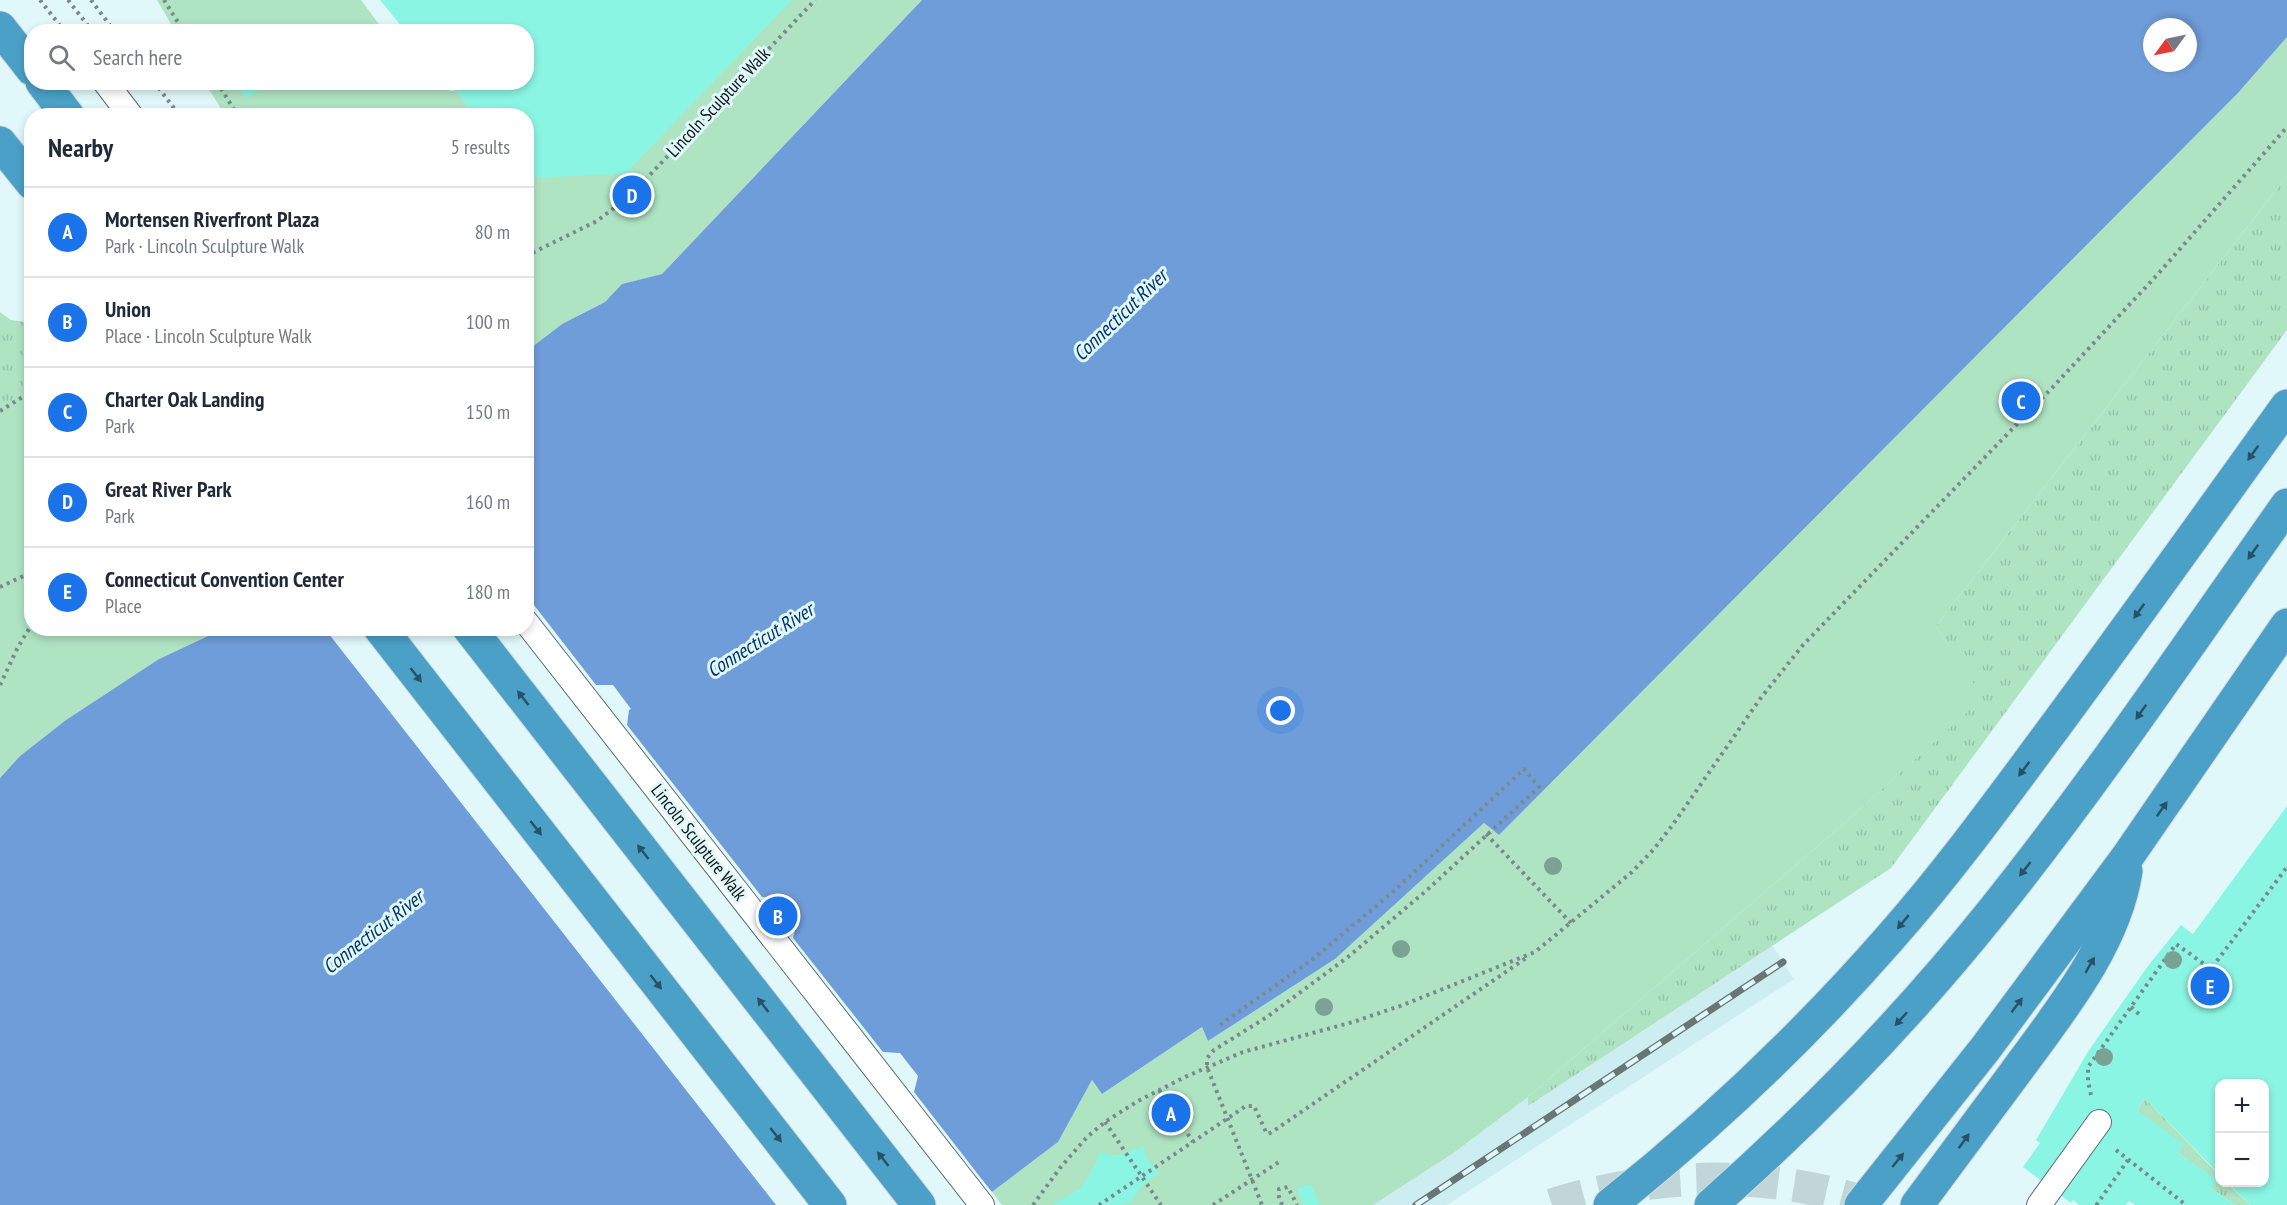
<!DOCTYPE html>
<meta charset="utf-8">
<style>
:root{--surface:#fff;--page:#f2f2f3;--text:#1f2937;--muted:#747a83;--line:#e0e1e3;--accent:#1a73e8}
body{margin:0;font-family:"PT Sans Narrow",sans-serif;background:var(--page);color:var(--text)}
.controls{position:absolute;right:18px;bottom:18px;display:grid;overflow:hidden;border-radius:12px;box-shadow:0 3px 9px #0003}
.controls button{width:54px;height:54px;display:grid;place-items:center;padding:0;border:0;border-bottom:2px solid var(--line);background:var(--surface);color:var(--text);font:30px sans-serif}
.compass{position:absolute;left:2143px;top:18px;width:54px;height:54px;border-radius:50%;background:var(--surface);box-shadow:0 3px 9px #0003;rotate:237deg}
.you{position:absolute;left:1281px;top:711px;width:21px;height:21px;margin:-15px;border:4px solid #fff;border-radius:50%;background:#1a73e8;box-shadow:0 0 0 9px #1a73e833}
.badge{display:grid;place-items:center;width:39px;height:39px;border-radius:50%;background:var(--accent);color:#fff;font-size:20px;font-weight:700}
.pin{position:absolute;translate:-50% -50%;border:3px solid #fff;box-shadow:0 2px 6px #0006}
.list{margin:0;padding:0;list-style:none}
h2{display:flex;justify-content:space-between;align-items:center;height:78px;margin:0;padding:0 24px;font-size:26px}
h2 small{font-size:20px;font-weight:400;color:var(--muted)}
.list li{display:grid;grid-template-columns:39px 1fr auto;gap:18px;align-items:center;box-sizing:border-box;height:90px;padding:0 24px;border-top:2px solid var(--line)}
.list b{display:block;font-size:22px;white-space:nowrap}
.list p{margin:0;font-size:20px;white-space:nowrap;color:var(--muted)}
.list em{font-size:20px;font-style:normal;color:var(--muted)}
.icon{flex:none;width:33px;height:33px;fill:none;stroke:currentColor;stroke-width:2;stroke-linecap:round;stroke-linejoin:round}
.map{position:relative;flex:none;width:2287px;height:1205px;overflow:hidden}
.search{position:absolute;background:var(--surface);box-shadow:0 3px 9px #0003;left:24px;top:24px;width:510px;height:66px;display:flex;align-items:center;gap:15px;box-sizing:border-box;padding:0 21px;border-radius:24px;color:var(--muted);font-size:22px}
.panel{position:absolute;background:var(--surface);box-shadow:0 3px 9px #0003;left:24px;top:108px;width:510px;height:528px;border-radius:24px}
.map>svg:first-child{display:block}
.built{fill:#cceef1}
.grass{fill:url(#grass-tufts)}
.park{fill:#aee4c2}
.water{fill:#6f9dd9;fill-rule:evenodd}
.pier{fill:#e1f8fb}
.building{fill:#8bf5e3}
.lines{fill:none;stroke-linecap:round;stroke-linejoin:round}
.motorway-tunnel{stroke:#c1d6d8;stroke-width:33;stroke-dasharray:33 16;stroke-linecap:butt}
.pedestrian-casing{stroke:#596e71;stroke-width:26}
.motorway-casing{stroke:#d8d9d9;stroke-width:35}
.path{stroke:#7a8a8c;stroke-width:4;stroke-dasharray:3 4.5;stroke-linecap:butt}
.pedestrian{stroke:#fff;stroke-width:24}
.motorway{stroke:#4aa0c7;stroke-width:33}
.rail-casing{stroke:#687678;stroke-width:7}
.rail{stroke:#e1f8fb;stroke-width:4.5;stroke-dasharray:14;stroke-linecap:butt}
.tree{fill:#7aa394}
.oneway{fill:#275265}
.labels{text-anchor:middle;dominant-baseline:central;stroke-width:6;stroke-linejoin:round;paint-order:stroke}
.street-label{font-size:18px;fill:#0b1314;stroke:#e1f8fb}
.water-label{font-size:20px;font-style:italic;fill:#033268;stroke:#e1f8fb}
</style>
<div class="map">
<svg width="2287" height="1205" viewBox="0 0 2287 1205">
<defs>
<pattern id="grass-tufts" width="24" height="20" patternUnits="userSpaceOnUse" patternTransform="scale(1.5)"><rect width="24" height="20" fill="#aee4c2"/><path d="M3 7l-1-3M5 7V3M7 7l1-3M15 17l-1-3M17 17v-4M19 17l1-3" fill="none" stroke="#94c3a6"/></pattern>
</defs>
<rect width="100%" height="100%" fill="#e1f8fb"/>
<!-- built -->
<polygon class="built" points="1772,945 1794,979 1447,1205 1373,1205 1452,1154 1528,1097 1529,1105"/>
<!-- grass -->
<g class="grass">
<polygon points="2287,176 2287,330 1891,868 1528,1106 1528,1097 1857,812 1982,698 1936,626"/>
<polygon points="0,312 11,320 32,323 31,410 0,429"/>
<polygon points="2145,1098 2219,1175 2220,1182 2227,1183 2250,1205 2235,1205 2211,1188 2216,1180 2178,1153 2137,1110"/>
</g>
<!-- park -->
<g class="park">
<polygon points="157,0 361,0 384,31 175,31"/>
<polygon points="686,0 922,0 662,274 622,284 605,302 562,324 527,351 526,116 225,115 205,83 441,82 451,91 601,87"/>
<polygon points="2287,37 2287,176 1936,626 1983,698 1857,812 1528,1097 1452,1154 1373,1205 1002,1205 992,1192 1058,1142 1092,1080 1102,1094 1202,1027 1208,1041 1335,959 1484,823 1499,835 2238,93"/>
<polygon points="31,389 32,628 223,629 159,659 66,720 20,756 0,778 0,409"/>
</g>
<!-- water -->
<path class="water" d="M922,0H2287V37L2238,93L1499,835L1484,823L1335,959L1208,1041L1202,1027L1102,1094L1092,1080L1058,1142L992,1192L982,1180L954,1205H0V778L20,756L66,720L159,659L223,629L526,628L527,351L562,324L605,302L622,284L662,274ZM2152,27H2188V63H2152Z"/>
<!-- pier -->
<polygon class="pier" points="527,596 596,685 613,685 631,709 629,710 627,725 762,897 779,898 797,921 793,938 883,1052 900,1053 918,1076 914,1092 994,1195 990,1194 982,1184 959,1205 776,1205 325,629 526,628"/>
<!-- building -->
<g class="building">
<polygon points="380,0 792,0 625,174 526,178 526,116 468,116 467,105 448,82 526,82 526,32 406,32"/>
<polygon points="236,82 270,82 246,98"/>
<polygon points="2287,806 2287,1205 2250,1205 2227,1182 2264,1182 2264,1084 2220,1084 2220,1175 2145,1098 2137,1110 2184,1144 2178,1153 2217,1180 2211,1188 2235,1205 2135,1205 2129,1201 2126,1205 2079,1205 2073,1200 2071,1203 2023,1167 2040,1143 2036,1140 2089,1050 2148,966 2181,925 2193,934"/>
<polygon points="1143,1146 1148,1161 1159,1173 1142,1186 1131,1202 1119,1205 1052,1205 1081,1188 1096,1163 1100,1152 1109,1155 1119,1155"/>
<polygon points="1311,1184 1320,1205 1303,1205 1297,1189"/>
</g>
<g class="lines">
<!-- motorway-tunnel -->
<path class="motorway-tunnel" d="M1552,1205C1656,1171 1770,1170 1873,1205"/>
<!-- pedestrian casing -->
<g class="pedestrian-casing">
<g id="pedestrian">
<polyline points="105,82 131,116"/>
<polyline points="526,622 982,1205"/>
<polyline points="2039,1205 2099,1122"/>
</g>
</g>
<!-- motorway casing -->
<g class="motorway-casing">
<g id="motorway">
<polyline points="0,28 32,69"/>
<polyline points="42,82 68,116"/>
<polyline points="0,143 32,183"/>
<polyline points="380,628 830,1205"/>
<polyline points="469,628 919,1205"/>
<path d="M1610,1205C1710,1125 1805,1035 1889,939C1943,878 1991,813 2039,748C2123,635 2205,520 2287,406"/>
<path d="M1711,1205C1813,1115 1907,1018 1992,912C2097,781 2191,641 2287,505"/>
<polyline points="1861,1205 1985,1049 2128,856 2287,625"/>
<path d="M1917,1205C1950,1161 1982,1117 2015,1073C2058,1014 2115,945 2126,871"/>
</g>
</g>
<!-- path -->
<g class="path">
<polyline points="40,0 65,32"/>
<polyline points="68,0 93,32"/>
<polyline points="91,0 115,32"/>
<polyline points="164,0 184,32"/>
<polyline points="154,82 180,116"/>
<polyline points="217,82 238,116"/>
<polyline points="526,256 597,221 630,196 815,0"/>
<polyline points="0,411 32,391"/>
<polyline points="0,587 32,572"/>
<polyline points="0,685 18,647 32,624"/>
<polyline points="1486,834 1571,923"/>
<polyline points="2131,1007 2140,1015"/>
<polyline points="1220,1025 1313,959 1394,891 1524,769 1539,787 1427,890 1348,957 1267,1017 1214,1050 1207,1058 1207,1067 1262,1205"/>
<polyline points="1159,1090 1193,1142"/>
<polyline points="2091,1095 2088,1081 2088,1067 2176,944 2211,969 2287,867"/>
<polyline points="1105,1122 1161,1205"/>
<polyline points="2116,1150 2186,1205"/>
<polyline points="1033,1205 1060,1168 1087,1137 1105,1122 1138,1101 1185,1077 1243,1052 1353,1022 1403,1005 1535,952 1632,872 1654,849 1674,823 1760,699 1803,645 2051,389 2158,274 2287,127"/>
<polyline points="1099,1205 1246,1106 1254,1106 1266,1132 1268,1134 1272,1132 1529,956"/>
<polyline points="1213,1205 1282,1160"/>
<polyline points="1282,1205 1278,1194 1279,1189 1288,1187 1297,1205"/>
<polyline points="2098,1205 2097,1204 2128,1160"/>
</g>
<!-- pedestrian -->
<use href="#pedestrian" class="pedestrian"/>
<!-- motorway -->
<use href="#motorway" class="motorway"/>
<!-- rail casing -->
<g class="rail-casing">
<polyline id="rail" points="1416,1205 1783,962"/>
</g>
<!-- rail -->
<use href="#rail" class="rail"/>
</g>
<!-- trees -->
<g class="tree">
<circle cx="1553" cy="866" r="9"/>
<circle cx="1401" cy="949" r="9"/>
<circle cx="2173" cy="960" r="9"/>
<circle cx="1324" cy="1007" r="9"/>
<circle cx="2104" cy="1057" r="9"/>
</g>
<!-- one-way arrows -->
<defs><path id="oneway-solid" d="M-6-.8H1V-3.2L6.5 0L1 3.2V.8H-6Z" transform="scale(1.5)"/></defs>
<g class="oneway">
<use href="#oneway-solid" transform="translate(2253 453) rotate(126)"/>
<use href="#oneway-solid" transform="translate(2253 552) rotate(125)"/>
<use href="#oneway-solid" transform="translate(2139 611) rotate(126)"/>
<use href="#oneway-solid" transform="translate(416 675) rotate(52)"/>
<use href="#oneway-solid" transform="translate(523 698) rotate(-128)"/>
<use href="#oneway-solid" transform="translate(2141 712) rotate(125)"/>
<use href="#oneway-solid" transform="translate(2024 769) rotate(127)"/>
<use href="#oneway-solid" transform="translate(2162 809) rotate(-55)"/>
<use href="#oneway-solid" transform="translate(536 828) rotate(52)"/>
<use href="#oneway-solid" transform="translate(643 852) rotate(-128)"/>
<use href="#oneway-solid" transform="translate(2025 869) rotate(128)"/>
<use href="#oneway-solid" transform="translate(1903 922) rotate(130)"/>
<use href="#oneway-solid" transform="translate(2090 965) rotate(-60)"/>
<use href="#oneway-solid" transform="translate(656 982) rotate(52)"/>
<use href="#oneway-solid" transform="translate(763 1005) rotate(-128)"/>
<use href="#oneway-solid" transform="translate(2017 1005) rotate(-53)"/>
<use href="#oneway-solid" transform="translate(1901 1019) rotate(132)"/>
<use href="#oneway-solid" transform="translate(776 1135) rotate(52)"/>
<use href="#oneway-solid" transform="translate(1964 1141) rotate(-54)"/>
<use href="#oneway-solid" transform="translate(883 1159) rotate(-128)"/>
<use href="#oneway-solid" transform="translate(1898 1160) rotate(-51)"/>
</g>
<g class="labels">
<!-- street labels -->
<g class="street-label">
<text transform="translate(718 102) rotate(-47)">Lincoln Sculpture Walk</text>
<text transform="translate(699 842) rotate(52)">Lincoln Sculpture Walk</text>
</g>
<!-- water labels -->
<g class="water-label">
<text transform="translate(1120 315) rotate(-44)">Connecticut River</text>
<text transform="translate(760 640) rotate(-32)">Connecticut River</text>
<text transform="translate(373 932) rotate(-38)">Connecticut River</text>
</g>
</g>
</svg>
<div class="controls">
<button>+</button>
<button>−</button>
</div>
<svg class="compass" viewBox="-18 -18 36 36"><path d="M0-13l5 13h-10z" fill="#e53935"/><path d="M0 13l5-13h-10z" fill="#747a83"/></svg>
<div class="you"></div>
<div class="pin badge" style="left:1171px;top:1113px">A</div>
<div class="pin badge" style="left:778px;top:916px">B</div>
<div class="pin badge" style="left:2021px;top:401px">C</div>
<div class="pin badge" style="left:632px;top:195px">D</div>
<div class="pin badge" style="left:2210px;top:986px">E</div>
<div class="search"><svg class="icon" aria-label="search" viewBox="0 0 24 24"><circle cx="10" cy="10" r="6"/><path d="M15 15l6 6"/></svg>Search here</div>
<section class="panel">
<h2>Nearby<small>5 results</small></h2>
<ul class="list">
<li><span class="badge">A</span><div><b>Mortensen Riverfront Plaza</b><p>Park · Lincoln Sculpture Walk</p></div><em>80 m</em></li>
<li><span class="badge">B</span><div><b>Union</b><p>Place · Lincoln Sculpture Walk</p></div><em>100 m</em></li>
<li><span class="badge">C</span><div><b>Charter Oak Landing</b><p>Park</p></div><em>150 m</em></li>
<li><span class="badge">D</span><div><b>Great River Park</b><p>Park</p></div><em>160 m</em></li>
<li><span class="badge">E</span><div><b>Connecticut Convention Center</b><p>Place</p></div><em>180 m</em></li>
</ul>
</section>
</div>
